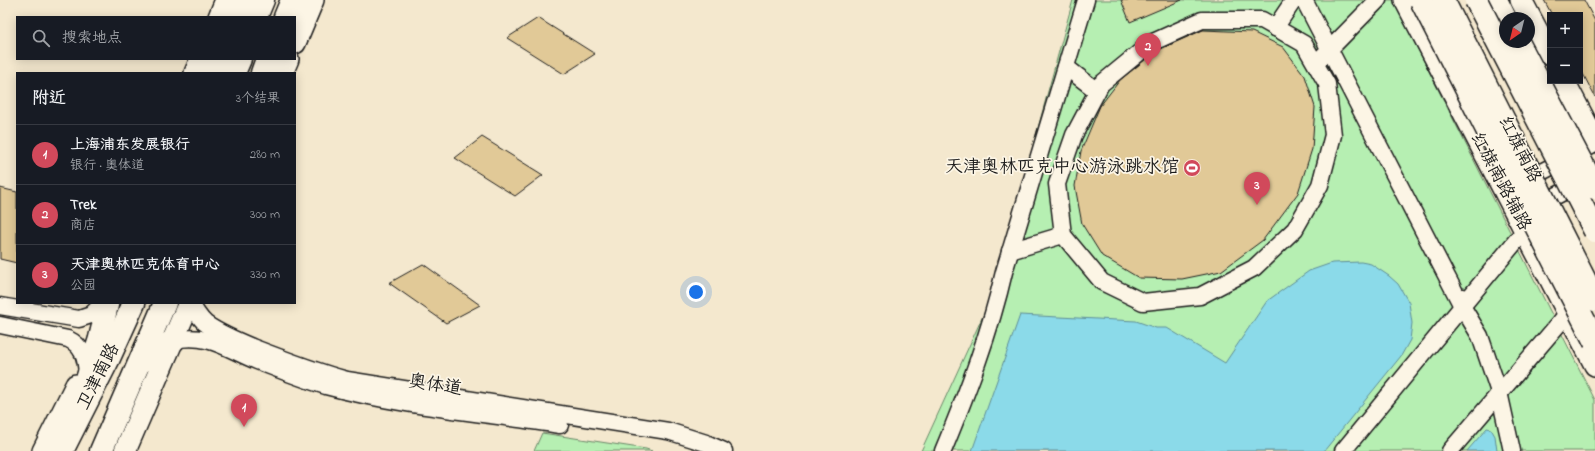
<!DOCTYPE html>
<html lang="zh">
<meta charset="utf-8">
<style>
:root{--surface:#171b24;--page:#242831;--text:#f1f3f6;--muted:#9ea1a6;--line:#363941;--accent:#d1495b}
body{margin:0;font-family:"Indie Flower","LXGW WenKai TC",sans-serif;background:var(--page);color:var(--text)}
.controls{position:absolute;right:12px;top:12px;display:grid;overflow:hidden;border-radius:0px;box-shadow:0 2px 10px #0003}
.controls button{width:36px;height:36px;display:grid;place-items:center;padding:0;border:0;border-bottom:1px solid var(--line);background:var(--surface);color:var(--text);font:20px sans-serif}
.compass{position:absolute;left:1499px;top:12px;width:36px;height:36px;border-radius:50%;background:var(--surface);box-shadow:0 2px 10px #0003;rotate:215deg}
.you{position:absolute;left:696px;top:292px;width:14px;height:14px;margin:-10px;border:3px solid #fff;border-radius:50%;background:#1a73e8;box-shadow:0 0 0 6px #1a73e833}
.badge{display:grid;place-items:center;width:26px;height:26px;border-radius:50%;background:var(--accent);color:#fff;font-size:13px;font-weight:700}
.pin{position:absolute;translate:-50% -33px;filter:drop-shadow(0 1px 2px #0008)}
.pin::after{content:'';position:absolute;top:21px;width:14px;height:12px;background:inherit;clip-path:polygon(0 0,100% 0,50% 100%)}
.list{margin:0;padding:0;list-style:none}
h2{display:flex;justify-content:space-between;align-items:center;height:52px;margin:0;padding:0 16px;font-size:17px}
h2 small{font-size:13px;font-weight:400;color:var(--muted)}
.list li{display:grid;grid-template-columns:26px 1fr auto;gap:12px;align-items:center;box-sizing:border-box;height:60px;padding:0 16px;border-top:1px solid var(--line)}
.list b{display:block;font-size:15px;white-space:nowrap}
.list p{margin:0;font-size:13px;white-space:nowrap;color:var(--muted)}
.list em{font-size:13px;font-style:normal;color:var(--muted)}
.icon{flex:none;width:22px;height:22px;fill:none;stroke:currentColor;stroke-width:2;stroke-linecap:round;stroke-linejoin:round}
.map{position:relative;flex:none;width:1595px;height:451px;overflow:hidden}
.search{position:absolute;background:var(--surface);box-shadow:0 2px 10px #0003;left:16px;top:16px;width:280px;height:44px;display:flex;align-items:center;gap:10px;box-sizing:border-box;padding:0 14px;border-radius:0px;color:var(--muted);font-size:15px}
.panel{position:absolute;background:var(--surface);box-shadow:0 2px 10px #0003;left:16px;top:72px;width:280px;height:232px;border-radius:0px}
.map>svg:first-child{display:block}
.green{fill:#b6efb2;stroke:#698667}
.water{fill:#8bdae9;stroke:#5f8e97}
.building{fill:#e1c997;stroke:#1c1c1c}
.lines{fill:none;stroke-linecap:round;stroke-linejoin:round}
.minor-casing{stroke:#1c1c1c;stroke-width:19}
.major-casing{stroke:#1c1c1c;stroke-width:24}
.highway-casing{stroke:#1c1c1c;stroke-width:25}
.minor{stroke:#fcf5e5;stroke-width:16}
.major{stroke:#fcf5e5;stroke-width:21}
.highway{stroke:#fcf5e5;stroke-width:22}
.highway-bridge-casing{stroke:#1c1c1c;stroke-width:25;stroke-linecap:butt}
.highway-bridge{stroke:#fcf5e5;stroke-width:22}
.labels{text-anchor:middle;dominant-baseline:central;stroke-width:3.5;stroke-linejoin:round;paint-order:stroke}
.street-label{font-size:18px;fill:#1c1c1c;stroke:#fcf5e5}
.poi-label{font-size:18px;fill:#1c1c1c;stroke:#fcf5e5;text-anchor:end}
</style>
<div class="map">
<svg width="1595" height="451" viewBox="0 0 1595 451">
<rect width="100%" height="100%" fill="#f4e8ce"/>
<filter id="ink" filterUnits="userSpaceOnUse"><feTurbulence type="fractalNoise" baseFrequency=".025" numOctaves="2"/><feDisplacementMap in="SourceGraphic" scale="8" xChannelSelector="R" yChannelSelector="G"/><feConvolveMatrix kernelMatrix="1 2 1 2 8 2 1 2 1" color-interpolation-filters="sRGB"/></filter>
<g filter="url(#ink)">
<!-- green -->
<g class="green">
<polygon points="1073,0 1393,0 1595,400 1595,451 921,451 992,296"/>
<polygon points="542,433 646,449 652,451 534,451"/>
</g>
<!-- water -->
<g class="water">
<polygon points="1361,262 1371,264 1389,276 1398,284 1409,303 1412,323 1410,340 1401,356 1324,451 972,451 1020,315 1136,321 1156,328 1167,328 1225,363 1267,301 1309,271 1332,263"/>
<polygon points="1487,428 1491,429 1495,436 1497,451 1467,451"/>
</g>
<!-- building -->
<g class="building">
<polygon points="1121,0 1182,0 1130,22"/>
<polygon points="1544,0 1584,0 1595,21 1595,97 1580,68 1580,15 1552,15"/>
<polygon points="538,18 595,54 564,74 507,38"/>
<polygon points="1203,30 1252,32 1283,47 1305,76 1315,107 1312,149 1298,193 1263,240 1221,271 1182,279 1139,278 1102,256 1082,224 1075,186 1081,151 1100,106 1120,80 1156,51"/>
<polygon points="482,137 543,175 515,196 455,158"/>
<polygon points="0,188 17,192 17,263 0,259"/>
<polygon points="423,264 480,305 446,323 389,283"/>
</g>
<g class="lines">
<!-- minor casing -->
<g class="minor-casing">
<g id="minor">
<polyline points="1304,0 1462,306"/>
<polyline points="1275,28 1294,0"/>
<polyline points="1322,57 1378,0"/>
<polyline points="1066,67 1097,91"/>
<polyline points="1524,181 1595,144"/>
<polyline points="1537,206 1582,182"/>
<polyline points="1010,251 1063,235 1057,184 1074,135 1101,84 1151,43 1202,20 1262,20 1304,44 1327,84 1333,135 1320,185 1295,229 1254,268 1200,296 1143,302 1102,282 1063,235"/>
<polyline points="1463,297 1462,306 1480,336 1499,392 1512,451"/>
<path d="M191,303C195,311 199,317 205,323C218,333 236,340 252,347C283,359 314,371 347,380L668,431L706,443L724,451"/>
<polyline points="0,306 79,319 91,315 103,303"/>
<path d="M0,325L68,339C83,346 86,358 87,374"/>
<path d="M174,340C209,333 227,349 257,361C280,370 303,379 326,386C400,406 484,413 560,425"/>
<path d="M943,451C967,393 990,333 1004,272L1086,0"/>
<polyline points="1343,451 1525,230"/>
<polyline points="1450,451 1568,313"/>
</g>
</g>
<!-- major casing -->
<g class="major-casing">
<g id="major">
<polyline points="1405,0 1595,365"/>
<polyline points="1521,0 1550,55"/>
<polyline points="219,17 226,0"/>
<polyline points="295,43 313,0"/>
<polyline points="195,73 201,59"/>
<polyline points="282,73 288,59"/>
<polyline points="1564,81 1595,140"/>
<polyline points="78,406 99,340 108,303"/>
<polyline points="43,451 76,385"/>
<polyline points="125,451 189,303"/>
</g>
</g>
<!-- highway casing -->
<g class="highway-casing">
<g id="highway">
<polyline points="1496,0 1505,18"/>
<polyline points="237,17 243,0"/>
<polyline points="256,17 263,0"/>
<polyline points="285,17 292,0"/>
<polyline points="214,73 220,59"/>
<polyline points="234,73 240,59"/>
<polyline points="262,73 267,59"/>
<polyline points="141,362 174,340"/>
<polyline points="62,451 109,358 134,303"/>
<polyline points="101,451 165,303"/>
</g>
</g>
<!-- minor -->
<use href="#minor" class="minor"/>
<!-- major -->
<use href="#major" class="major"/>
<!-- highway -->
<use href="#highway" class="highway"/>
<!-- highway-bridge casing -->
<g class="highway-bridge-casing">
<g id="highway-bridge">
<polyline points="1421,0 1595,342"/>
<polyline points="1443,0 1595,300"/>
<polyline points="1476,0 1595,231"/>
<polyline points="1518,42 1595,188"/>
</g>
</g>
<!-- highway-bridge -->
<use href="#highway-bridge" class="highway-bridge"/>
</g>
</g>
<!-- icons -->
<defs>
<g id="stadium-disc" transform="scale(0.9)"><circle r="9.5" fill="#d1495b" stroke="#fcf5e5"/><path d="M0-5a6.5 5 0 1 0 0 10a6.5 5 0 1 0 0-10ZM-3.5-1.8h7v3.6h-7Z" fill="#fff"/></g>
</defs>
<g fill-rule="evenodd">
<use href="#stadium-disc" x="1192" y="168"/>
</g>
<g class="labels">
<!-- street labels -->
<g class="street-label">
<text transform="translate(1519 150) rotate(63)">红旗南路</text>
<text transform="translate(1500 182) rotate(62)">红旗南路辅路</text>
<text transform="translate(99 377) rotate(-63)">卫津南路</text>
<text transform="translate(435 386) rotate(9)">奥体道</text>
</g>
<!-- poi labels -->
<g class="poi-label">
<text x="1179" y="168">天津奥林匹克中心游泳跳水馆</text>
</g>
</g>
</svg>
<div class="controls">
<button>+</button>
<button>−</button>
</div>
<svg class="compass" viewBox="-18 -18 36 36"><path d="M0-13l5 13h-10z" fill="#e53935"/><path d="M0 13l5-13h-10z" fill="#9ea1a6"/></svg>
<div class="you"></div>
<div class="pin badge" style="left:244px;top:427px">1</div>
<div class="pin badge" style="left:1148px;top:66px">2</div>
<div class="pin badge" style="left:1257px;top:205px">3</div>
<div class="search"><svg class="icon" aria-label="search" viewBox="0 0 24 24"><circle cx="10" cy="10" r="6"/><path d="M15 15l6 6"/></svg>搜索地点</div>
<section class="panel">
<h2>附近<small>3个结果</small></h2>
<ul class="list">
<li><span class="badge">1</span><div><b>上海浦东发展银行</b><p>银行 · 奥体道</p></div><em>280 m</em></li>
<li><span class="badge">2</span><div><b>Trek</b><p>商店</p></div><em>300 m</em></li>
<li><span class="badge">3</span><div><b>天津奥林匹克体育中心</b><p>公园</p></div><em>330 m</em></li>
</ul>
</section>
</div>
